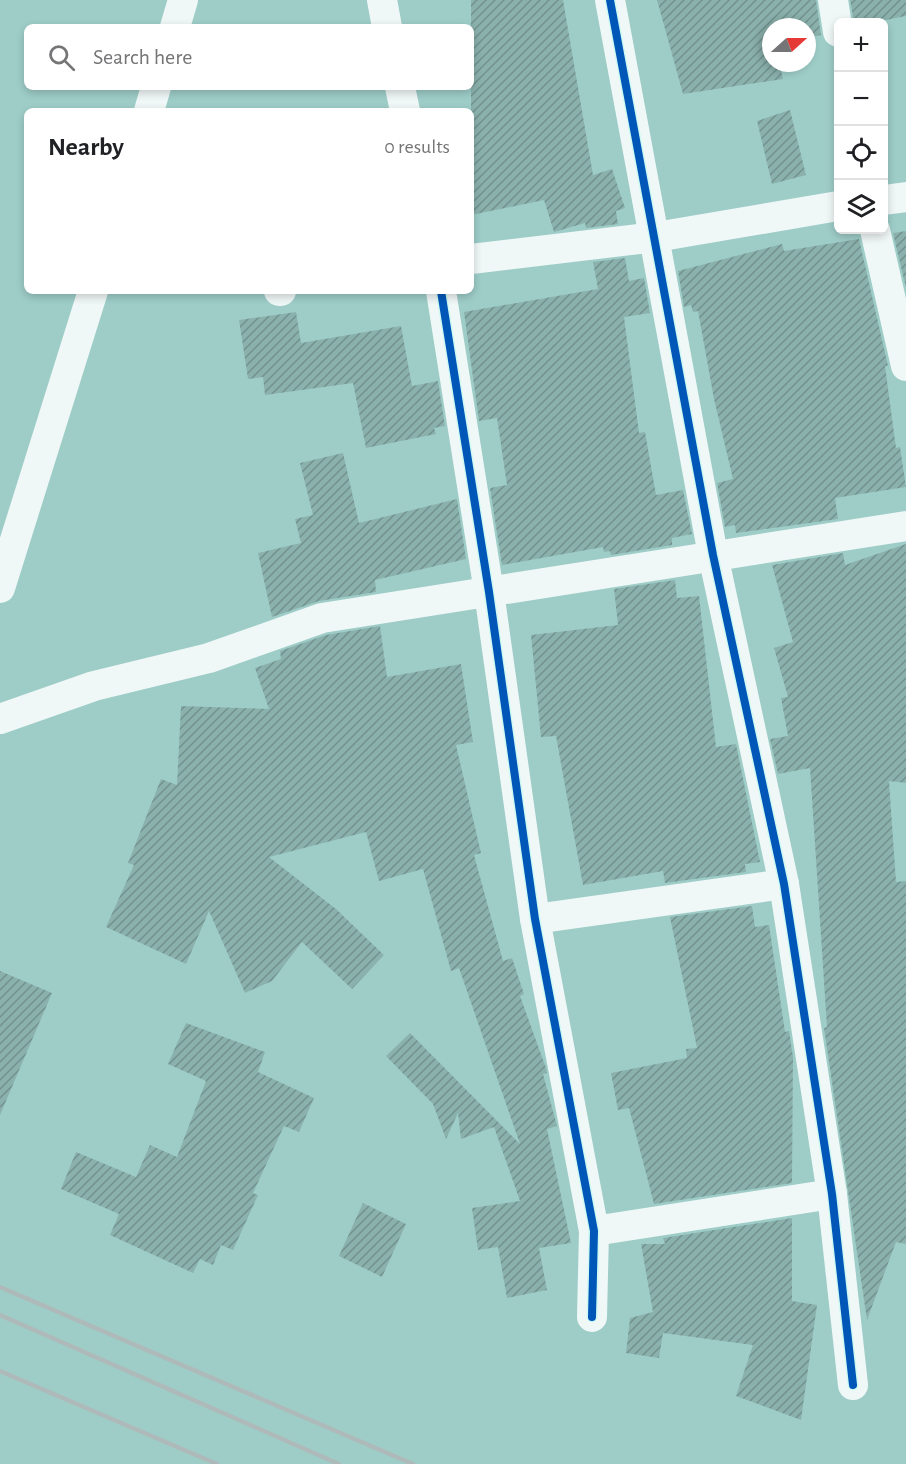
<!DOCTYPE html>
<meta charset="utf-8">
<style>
:root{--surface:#fff;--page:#f6f6f6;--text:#202124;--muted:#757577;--line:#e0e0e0}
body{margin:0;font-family:"Alegreya Sans",sans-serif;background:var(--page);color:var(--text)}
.controls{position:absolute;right:18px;top:18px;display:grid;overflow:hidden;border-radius:9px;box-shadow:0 3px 9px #0003}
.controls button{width:54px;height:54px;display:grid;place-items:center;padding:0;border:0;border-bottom:2px solid var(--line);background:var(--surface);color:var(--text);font:30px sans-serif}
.compass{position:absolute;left:762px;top:18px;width:54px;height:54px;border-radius:50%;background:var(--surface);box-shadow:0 3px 9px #0003;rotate:69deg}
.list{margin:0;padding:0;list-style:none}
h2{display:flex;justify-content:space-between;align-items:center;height:78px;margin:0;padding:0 24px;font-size:26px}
h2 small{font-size:20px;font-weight:400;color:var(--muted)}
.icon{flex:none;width:33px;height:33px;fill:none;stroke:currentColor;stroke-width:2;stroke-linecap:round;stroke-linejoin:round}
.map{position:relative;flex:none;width:906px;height:1464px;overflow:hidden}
.search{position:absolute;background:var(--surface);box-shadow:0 3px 9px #0003;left:24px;top:24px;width:450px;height:66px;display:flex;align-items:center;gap:15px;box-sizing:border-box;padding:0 21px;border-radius:9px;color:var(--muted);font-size:22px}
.panel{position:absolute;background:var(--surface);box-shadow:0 3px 9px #0003;left:24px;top:108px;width:450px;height:186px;border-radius:9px}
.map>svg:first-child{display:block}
.building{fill:url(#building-hatch)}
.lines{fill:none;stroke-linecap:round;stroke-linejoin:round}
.street{stroke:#f0f8f7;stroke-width:30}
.rail{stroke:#aebab9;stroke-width:4.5}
.cycleway-casing{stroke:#d0f9f3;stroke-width:11}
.cycleway{stroke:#0057b8;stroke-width:8}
</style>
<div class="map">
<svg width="906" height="1464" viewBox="0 0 906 1464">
<defs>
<pattern id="building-hatch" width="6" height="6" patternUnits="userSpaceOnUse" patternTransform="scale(1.5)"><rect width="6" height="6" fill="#8bb1ad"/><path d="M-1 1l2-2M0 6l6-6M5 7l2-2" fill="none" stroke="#71928e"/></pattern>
</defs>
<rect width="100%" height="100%" fill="#9ecdc8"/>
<!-- building -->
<g class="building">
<polygon points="471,0 563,0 593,175 612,169 625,208 616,211 618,224 586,228 585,223 554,232 544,200 471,215"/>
<polygon points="657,0 816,0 821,35 807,38 807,27 771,27 771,63 779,63 783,79 683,94"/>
<polygon points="850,0 906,0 906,16 876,22 854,22"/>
<polygon points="790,110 806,175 772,184 757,121"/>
<polygon points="906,231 906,288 893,233"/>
<polygon points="859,239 888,366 885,366 896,448 900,447 906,487 835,498 838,519 736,533 735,525 725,527 717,483 733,479 714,399 698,311 693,312 691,305 684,307 678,271 782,244 784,251"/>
<polygon points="625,258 629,281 644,278 650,313 624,317 639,433 645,432 656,495 683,490 692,534 672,538 672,545 611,555 610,551 604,552 603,547 502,565 490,488 507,485 497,418 479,421 464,312 598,289 593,262"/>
<polygon points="296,312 301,343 401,326 412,386 438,381 445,426 434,428 436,434 366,448 353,383 265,395 263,377 248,379 239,320"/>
<polygon points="343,453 359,523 457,499 466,559 375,580 376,592 319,601 272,617 258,553 301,543 295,519 313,515 300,463"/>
<polygon points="906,544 906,783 889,781 896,882 906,881 906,1244 896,1242 867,1320 824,1028 827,1027 810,768 778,774 770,739 788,736 781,698 788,697 774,648 793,642 772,565 843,553 845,565"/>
<polygon points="675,580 677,598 699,596 716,747 736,744 760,862 745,864 746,872 665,883 663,871 583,885 556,736 541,737 531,635 618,625 614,589"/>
<polygon points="380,626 387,677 461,664 473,742 456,745 481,853 474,855 503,961 512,958 524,994 520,996 546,1068 547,1073 543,1074 557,1126 547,1129 571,1243 539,1248 547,1290 507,1298 498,1247 478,1250 472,1208 520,1201 494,1127 461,1139 458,1113 446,1139 433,1104 386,1056 410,1033 520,1144 459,968 451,971 423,869 379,881 366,832 269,857 336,909 384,955 352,989 302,942 272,981 245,993 209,911 186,964 106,927 134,865 128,863 161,779 177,785 181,706 269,709 255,668 281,659 280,651 326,635"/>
<polygon points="752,906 755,927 769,925 785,1032 789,1031 793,1057 792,1183 654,1204 629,1108 618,1110 611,1073 687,1058 686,1049 697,1048 670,917"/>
<polygon points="0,971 52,993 0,1115"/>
<polygon points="186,1023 265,1052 258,1072 314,1098 299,1132 284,1126 253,1193 258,1195 233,1250 221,1245 213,1265 200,1259 193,1273 110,1235 119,1214 61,1189 76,1152 136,1177 150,1145 177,1157 206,1081 168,1064"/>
<polygon points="363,1203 406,1224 382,1277 339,1256"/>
<polygon points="792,1218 792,1301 817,1305 801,1420 736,1396 753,1345 663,1333 659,1358 626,1353 630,1318 653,1312 641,1244 665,1244 663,1238"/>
</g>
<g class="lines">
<!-- street -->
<g class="street">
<polyline points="382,0 387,27"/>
<polyline points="610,0 713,555 784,884 832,1194 853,1385"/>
<polyline points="833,0 838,32"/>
<polyline points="175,27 183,0"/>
<polyline points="400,87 405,111"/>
<polyline points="149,111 156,87"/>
<polyline points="884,200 906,197"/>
<polyline points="875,230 906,366"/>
<polyline points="471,259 656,237 838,206"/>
<polyline points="279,291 281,291"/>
<polyline points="441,291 489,592 535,919 594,1231 592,1317"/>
<polyline points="0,588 93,291"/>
<polyline points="0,719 94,686 209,658 322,618 906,526"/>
<polyline points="535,919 784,884"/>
<polyline points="594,1231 832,1194"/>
</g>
<!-- rail -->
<g class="rail">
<polyline points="0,1287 413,1464"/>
<polyline points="0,1315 339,1464"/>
<polyline points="0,1371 217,1464"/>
</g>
<!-- cycleway casing -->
<g class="cycleway-casing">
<g id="cycleway">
<polyline points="610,0 713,555 784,884 832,1194 853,1385"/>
<polyline points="441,291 489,592 535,919 594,1231 592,1317"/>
</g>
</g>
<!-- cycleway -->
<use href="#cycleway" class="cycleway"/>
</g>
</svg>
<div class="controls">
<button>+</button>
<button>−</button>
<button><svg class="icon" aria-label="locate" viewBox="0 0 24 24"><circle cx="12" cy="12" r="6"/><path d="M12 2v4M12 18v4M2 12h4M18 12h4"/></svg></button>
<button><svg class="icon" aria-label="layers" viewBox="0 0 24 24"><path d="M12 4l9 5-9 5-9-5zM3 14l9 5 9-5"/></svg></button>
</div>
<svg class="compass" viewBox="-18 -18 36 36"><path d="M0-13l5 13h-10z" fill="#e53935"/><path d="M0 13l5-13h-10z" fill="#757577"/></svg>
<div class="search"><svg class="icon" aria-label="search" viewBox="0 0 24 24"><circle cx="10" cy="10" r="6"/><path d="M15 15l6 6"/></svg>Search here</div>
<section class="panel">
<h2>Nearby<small>0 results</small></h2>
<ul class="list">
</ul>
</section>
</div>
